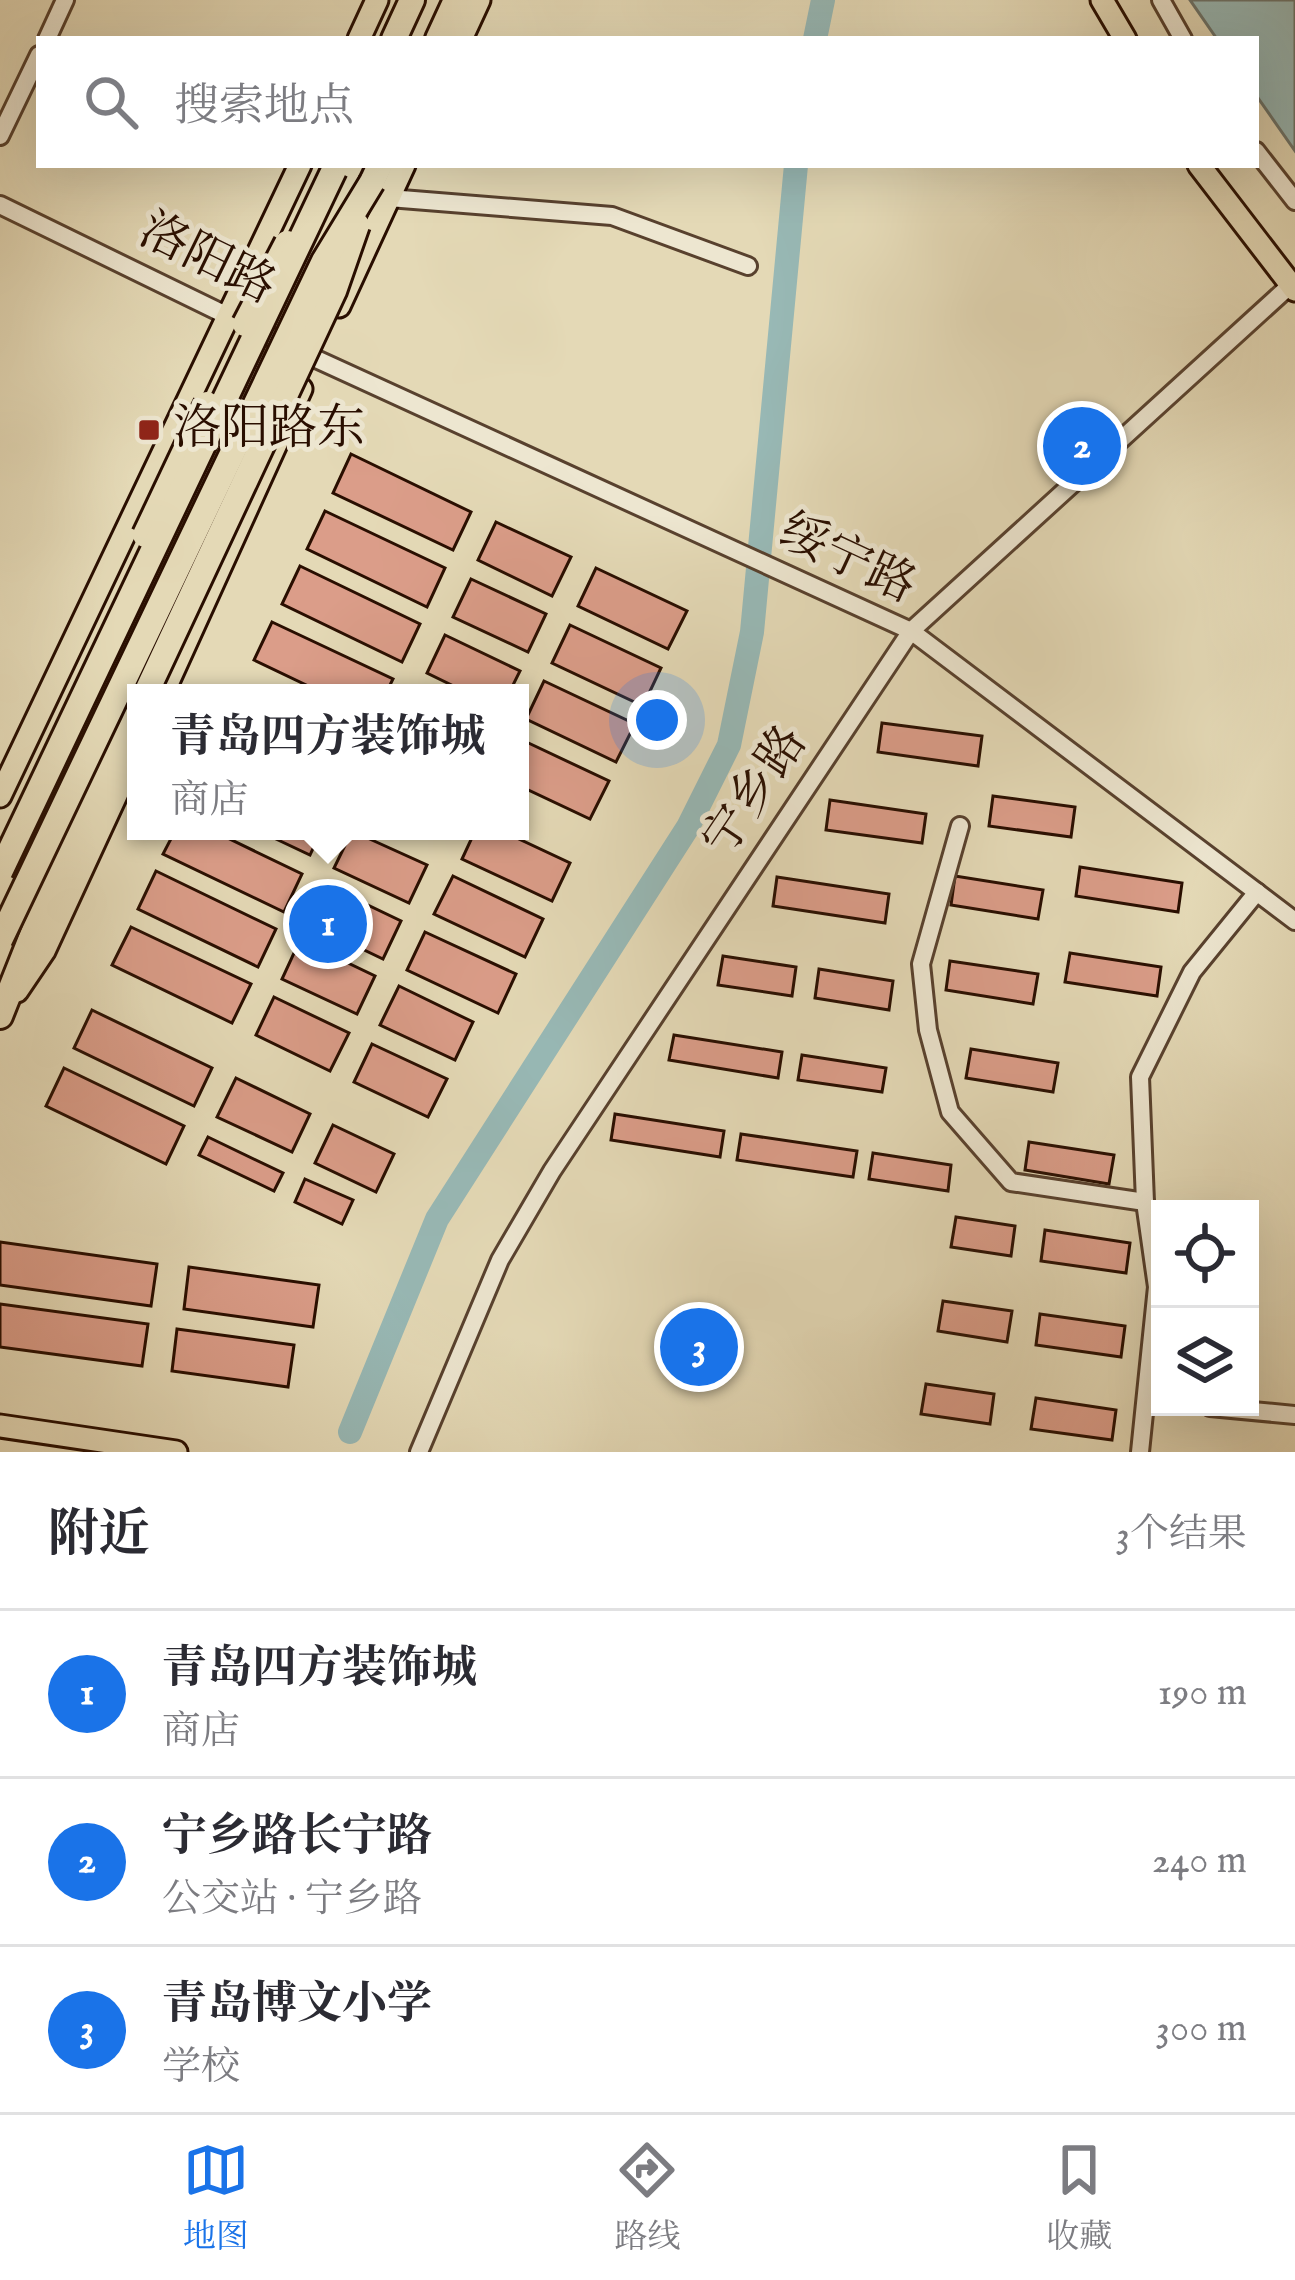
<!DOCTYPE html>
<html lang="zh">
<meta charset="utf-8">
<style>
:root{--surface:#fff;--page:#f7f7f7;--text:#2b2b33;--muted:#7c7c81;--line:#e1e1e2;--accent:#1a73e8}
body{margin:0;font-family:"IM FELL English","Noto Serif SC",serif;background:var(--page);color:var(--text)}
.controls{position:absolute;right:36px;bottom:36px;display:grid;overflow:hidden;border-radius:0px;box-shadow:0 12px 48px #0002}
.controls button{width:108px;height:108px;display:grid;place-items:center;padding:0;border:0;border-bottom:3px solid var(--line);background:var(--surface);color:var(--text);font:60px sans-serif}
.you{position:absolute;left:657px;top:720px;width:42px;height:42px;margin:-30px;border:9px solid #fff;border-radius:50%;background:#1a73e8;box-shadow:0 0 0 18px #1a73e833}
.badge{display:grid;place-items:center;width:78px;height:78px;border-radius:50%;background:var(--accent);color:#fff;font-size:39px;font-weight:700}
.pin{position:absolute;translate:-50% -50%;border:6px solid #fff;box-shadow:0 3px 12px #0006}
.popup{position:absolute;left:127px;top:684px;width:402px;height:156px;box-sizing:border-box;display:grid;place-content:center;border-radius:0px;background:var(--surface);filter:drop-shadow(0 3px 9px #0005);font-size:39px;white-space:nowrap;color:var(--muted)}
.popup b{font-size:45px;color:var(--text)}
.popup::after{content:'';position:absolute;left:50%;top:100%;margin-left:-24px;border:24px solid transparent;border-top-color:var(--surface)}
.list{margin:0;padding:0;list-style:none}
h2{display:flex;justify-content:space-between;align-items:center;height:156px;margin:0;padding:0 48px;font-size:51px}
h2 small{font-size:39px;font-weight:400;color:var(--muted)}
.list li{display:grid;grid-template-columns:78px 1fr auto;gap:36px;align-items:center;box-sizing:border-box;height:168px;padding:0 48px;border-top:3px solid var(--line)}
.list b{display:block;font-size:45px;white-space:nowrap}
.list p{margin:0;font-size:39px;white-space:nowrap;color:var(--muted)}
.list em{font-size:39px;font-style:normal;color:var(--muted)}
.icon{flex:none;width:66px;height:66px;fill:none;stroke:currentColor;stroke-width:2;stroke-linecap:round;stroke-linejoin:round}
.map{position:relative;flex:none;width:1295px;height:1452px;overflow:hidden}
.search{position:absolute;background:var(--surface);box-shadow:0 12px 48px #0002;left:36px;right:36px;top:36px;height:132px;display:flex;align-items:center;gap:30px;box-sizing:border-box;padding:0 42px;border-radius:0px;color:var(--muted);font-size:45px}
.sheet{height:660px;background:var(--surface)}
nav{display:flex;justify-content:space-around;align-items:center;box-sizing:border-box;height:168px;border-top:3px solid var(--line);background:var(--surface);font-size:33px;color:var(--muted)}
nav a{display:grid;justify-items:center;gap:6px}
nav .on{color:var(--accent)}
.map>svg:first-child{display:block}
.water{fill:#98b9b6;stroke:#6c756d;stroke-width:3}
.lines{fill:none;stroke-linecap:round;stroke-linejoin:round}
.river{stroke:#98b9b6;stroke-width:24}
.building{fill:#db9d89;stroke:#290e00;stroke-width:3}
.minor-casing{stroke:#58412e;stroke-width:22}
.major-casing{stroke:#290e00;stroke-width:27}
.highway-casing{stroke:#290e00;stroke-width:30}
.minor{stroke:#ede6d0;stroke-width:16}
.major{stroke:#e4d9b6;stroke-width:21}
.highway{stroke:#e4d9b6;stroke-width:24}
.highway-bridge-casing{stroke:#290e00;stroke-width:30;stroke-linecap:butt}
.highway-bridge{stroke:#e4d9b6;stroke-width:24}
.poi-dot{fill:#8f2418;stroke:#ede6d0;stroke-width:4.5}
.labels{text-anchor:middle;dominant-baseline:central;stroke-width:10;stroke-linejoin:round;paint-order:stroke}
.street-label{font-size:48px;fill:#290e00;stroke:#ede6d0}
.poi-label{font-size:48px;fill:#290e00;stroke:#ede6d0;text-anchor:start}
</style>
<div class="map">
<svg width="1295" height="1452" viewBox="0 0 1295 1452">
<rect width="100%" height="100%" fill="#e4d9b6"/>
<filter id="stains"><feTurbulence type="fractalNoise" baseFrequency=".00167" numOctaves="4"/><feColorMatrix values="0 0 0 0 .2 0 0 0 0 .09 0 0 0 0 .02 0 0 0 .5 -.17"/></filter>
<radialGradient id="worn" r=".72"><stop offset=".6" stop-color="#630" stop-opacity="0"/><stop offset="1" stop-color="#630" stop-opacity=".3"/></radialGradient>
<!-- water -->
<polygon class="water" points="1190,0 1295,0 1295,151 1256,95 1256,39 1217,39"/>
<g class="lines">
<!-- river -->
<g class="river">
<polyline points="815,39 823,0"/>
<polyline points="350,1432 437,1219 688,827 729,745 752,632 796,165"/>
</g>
</g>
<!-- building -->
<g class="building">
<polygon points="351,454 471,512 453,550 333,493"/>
<polygon points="325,511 445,568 427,607 307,549"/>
<polygon points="496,522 571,557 552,596 478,560"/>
<polygon points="300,566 420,624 402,662 282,604"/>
<polygon points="596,568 687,611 668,649 578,606"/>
<polygon points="471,579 546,614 528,652 453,617"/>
<polygon points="272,622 393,679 386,693 323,693 254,660"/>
<polygon points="570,625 661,668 643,706 552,663"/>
<polygon points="445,635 520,671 509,693 468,693 427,673"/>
<polygon points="544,681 635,724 616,762 526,719"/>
<polygon points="882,723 982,736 978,766 878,752"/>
<polygon points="520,739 609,781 590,819 520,786"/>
<polygon points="993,796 1075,807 1071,837 989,826"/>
<polygon points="830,800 926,814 922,843 826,830"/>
<polygon points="175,831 213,831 302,874 284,912 163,854"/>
<polygon points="259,831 321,831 310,855"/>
<polygon points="352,831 427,865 409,903 334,868"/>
<polygon points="475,831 502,831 570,863 552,901 462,859"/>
<polygon points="1080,867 1182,883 1178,912 1076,896"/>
<polygon points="156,871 276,929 258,967 138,909"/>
<polygon points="453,876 543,919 525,957 434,914"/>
<polygon points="955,876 1043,890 1038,919 951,905"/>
<polygon points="777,877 889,894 885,923 773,906"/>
<polygon points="326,885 401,921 383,959 308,923"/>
<polygon points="131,927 251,984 232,1023 112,965"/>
<polygon points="425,932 516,974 498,1013 407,970"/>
<polygon points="300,940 375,976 357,1014 282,979"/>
<polygon points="1070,953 1161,967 1157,996 1065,982"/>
<polygon points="723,956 796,967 792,996 718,985"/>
<polygon points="950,961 1038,974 1033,1004 946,990"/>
<polygon points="819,969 893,981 889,1010 815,998"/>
<polygon points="399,986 473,1022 455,1060 380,1025"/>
<polygon points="274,997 349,1033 330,1071 256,1035"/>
<polygon points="92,1010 212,1068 194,1106 74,1048"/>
<polygon points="674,1035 782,1052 778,1078 669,1060"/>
<polygon points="372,1044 447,1079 428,1117 354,1082"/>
<polygon points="971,1049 1058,1063 1053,1092 966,1078"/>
<polygon points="802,1055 886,1068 882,1092 798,1080"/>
<polygon points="64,1068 184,1126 166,1164 46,1106"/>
<polygon points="236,1078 310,1114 292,1152 217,1117"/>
<polygon points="615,1114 724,1131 720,1157 611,1140"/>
<polygon points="333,1125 394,1154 376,1192 315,1163"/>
<polygon points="741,1134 857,1151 853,1177 737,1160"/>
<polygon points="208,1137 283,1173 274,1191 199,1155"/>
<polygon points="1029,1142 1114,1155 1109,1184 1025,1170"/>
<polygon points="873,1153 951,1165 948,1191 869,1179"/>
<polygon points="305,1179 353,1200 342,1224 295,1202"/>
<polygon points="956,1217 1015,1226 1011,1256 951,1247"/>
<polygon points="1045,1230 1130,1243 1126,1273 1041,1261"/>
<polygon points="0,1242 157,1264 151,1306 0,1285"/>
<polygon points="189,1267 319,1285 313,1327 184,1309"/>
<polygon points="943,1301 1012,1311 1007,1342 938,1331"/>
<polygon points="0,1304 148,1324 142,1366 0,1347"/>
<polygon points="1040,1314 1125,1326 1121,1357 1036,1345"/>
<polygon points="177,1329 294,1345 288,1387 172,1371"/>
<polygon points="926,1384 994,1394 990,1424 921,1414"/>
<polygon points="1036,1398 1116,1410 1112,1440 1031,1429"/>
</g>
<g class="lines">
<!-- minor casing -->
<g class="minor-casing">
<g id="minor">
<polyline points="1161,0 1183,39"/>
<polyline points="47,39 65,0"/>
<polyline points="0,136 39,55"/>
<polyline points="1256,151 1295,201"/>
<polyline points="389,198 612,216 748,266"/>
<polyline points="0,205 314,358 911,631 1295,921"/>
<polyline points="960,826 921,964 928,1030 950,1112 1011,1182 1145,1202"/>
<polyline points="1210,1407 1295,1415"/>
<polyline points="419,1452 500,1260 552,1171 911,631 1295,281"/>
<polyline points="1140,1452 1157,1287 1145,1202 1140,1077 1192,972 1257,892"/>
</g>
</g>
<!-- major casing -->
<g class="major-casing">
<g id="major">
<polyline points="1102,0 1125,39"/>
<polyline points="359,39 377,0"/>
<polyline points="461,39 479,0"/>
<polyline points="1199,165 1295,290"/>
<polyline points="339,306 404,165"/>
<polyline points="163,693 301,389"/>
<polyline points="0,796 300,165"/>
<polyline points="17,991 44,951 136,752"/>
<polyline points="0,1426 176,1452"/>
</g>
</g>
<!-- highway casing -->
<g class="highway-casing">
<g id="highway">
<polyline points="394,39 412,0"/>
<polyline points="438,39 456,0"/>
<polyline points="372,182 380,165"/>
<polyline points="0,1016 35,928 136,713"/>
</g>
</g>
<!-- minor -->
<use href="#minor" class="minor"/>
<!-- major -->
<use href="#major" class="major"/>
<!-- highway -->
<use href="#highway" class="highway"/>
<!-- highway-bridge casing -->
<g class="highway-bridge-casing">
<g id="highway-bridge">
<polyline points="245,324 287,243"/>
<polyline points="145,535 207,404"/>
<polyline points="146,693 334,291 357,225"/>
<polyline points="0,872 334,170"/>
<polyline points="0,940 324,261 372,182"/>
</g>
</g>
<!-- highway-bridge -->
<use href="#highway-bridge" class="highway-bridge"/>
</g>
<!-- markers -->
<rect class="poi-dot" x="137" y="418" width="24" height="24" rx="6"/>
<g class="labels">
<!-- street labels -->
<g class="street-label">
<text transform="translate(207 260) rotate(26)">洛阳路</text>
<text transform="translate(847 560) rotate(25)">绥宁路</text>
<text transform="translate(756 792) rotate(-56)">宁乡路</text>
</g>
<!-- poi labels -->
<g class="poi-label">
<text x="173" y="430">洛阳路东</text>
</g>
</g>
<rect width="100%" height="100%" filter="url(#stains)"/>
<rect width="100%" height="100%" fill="url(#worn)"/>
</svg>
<div class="controls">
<button><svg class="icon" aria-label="locate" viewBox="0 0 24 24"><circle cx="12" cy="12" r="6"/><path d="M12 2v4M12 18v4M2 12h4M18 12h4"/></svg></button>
<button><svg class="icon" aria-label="layers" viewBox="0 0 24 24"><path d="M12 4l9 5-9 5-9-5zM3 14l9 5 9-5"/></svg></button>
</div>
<div class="you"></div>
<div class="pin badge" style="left:328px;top:924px">1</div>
<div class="popup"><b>青岛四方装饰城</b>商店</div>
<div class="pin badge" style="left:1082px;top:446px">2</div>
<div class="pin badge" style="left:699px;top:1347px">3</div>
<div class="search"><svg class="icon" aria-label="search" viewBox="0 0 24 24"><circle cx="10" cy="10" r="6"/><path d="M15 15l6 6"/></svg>搜索地点</div>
</div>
<section class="sheet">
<h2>附近<small>3个结果</small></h2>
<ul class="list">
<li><span class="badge">1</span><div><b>青岛四方装饰城</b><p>商店</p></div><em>190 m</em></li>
<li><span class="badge">2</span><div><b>宁乡路长宁路</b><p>公交站 · 宁乡路</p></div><em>240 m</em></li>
<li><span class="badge">3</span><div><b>青岛博文小学</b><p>学校</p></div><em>300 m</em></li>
</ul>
</section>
<nav>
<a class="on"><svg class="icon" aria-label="map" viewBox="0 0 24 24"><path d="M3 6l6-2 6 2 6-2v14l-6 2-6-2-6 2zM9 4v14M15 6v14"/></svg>地图</a>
<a><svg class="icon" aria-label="directions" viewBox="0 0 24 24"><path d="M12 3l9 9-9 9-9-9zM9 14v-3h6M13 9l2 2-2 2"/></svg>路线</a>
<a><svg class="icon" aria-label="saved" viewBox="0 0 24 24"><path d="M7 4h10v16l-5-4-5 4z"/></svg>收藏</a>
</nav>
